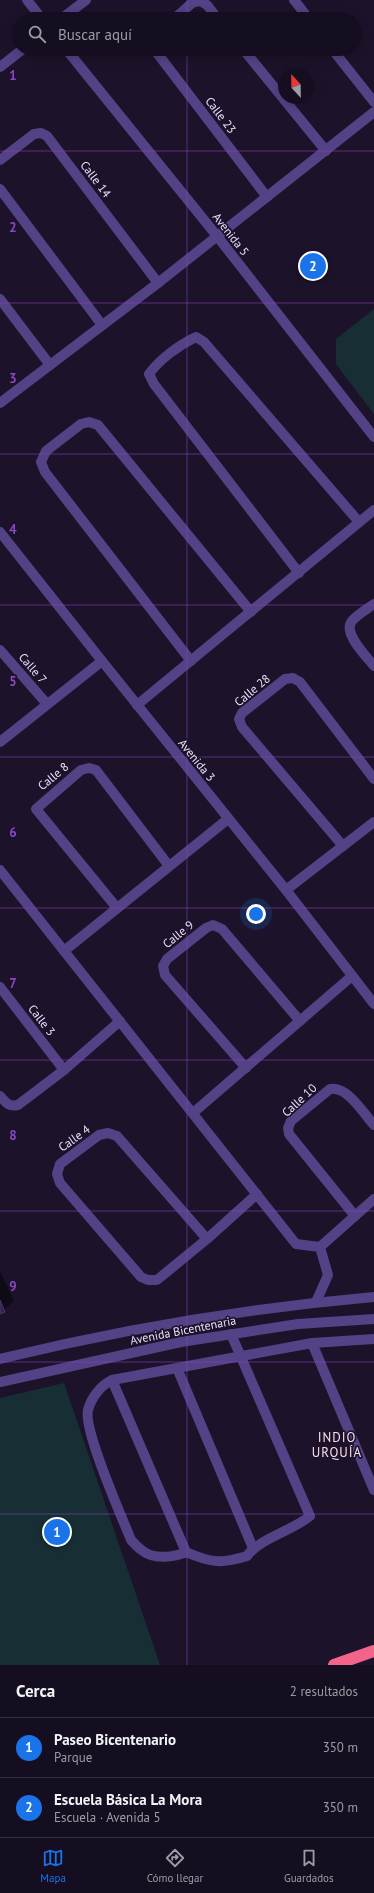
<!DOCTYPE html>
<html lang="es">
<meta charset="utf-8">
<style>
:root{--surface:#150e20;--page:#221c2d;--text:#f1f3f6;--muted:#9d9ca5;--line:#342e3e;--accent:#1a73e8}
body{margin:0;font-family:"PT Sans",sans-serif;background:var(--page);color:var(--text)}
.compass{position:absolute;left:278px;top:68px;width:36px;height:36px;border-radius:50%;background:var(--surface);box-shadow:0 2px 10px #0003;rotate:338deg}
.you{position:absolute;left:256px;top:914px;width:14px;height:14px;margin:-10px;border:3px solid #fff;border-radius:50%;background:#1a73e8;box-shadow:0 0 0 6px #1a73e833}
.badge{display:grid;place-items:center;width:26px;height:26px;border-radius:50%;background:var(--accent);color:#fff;font-size:13px;font-weight:700}
.pin{position:absolute;translate:-50% -50%;border:2px solid #fff;box-shadow:0 1px 4px #0006}
.list{margin:0;padding:0;list-style:none}
h2{display:flex;justify-content:space-between;align-items:center;height:52px;margin:0;padding:0 16px;font-size:17px}
h2 small{font-size:13px;font-weight:400;color:var(--muted)}
.list li{display:grid;grid-template-columns:26px 1fr auto;gap:12px;align-items:center;box-sizing:border-box;height:60px;padding:0 16px;border-top:1px solid var(--line)}
.list b{display:block;font-size:15px;white-space:nowrap}
.list p{margin:0;font-size:13px;white-space:nowrap;color:var(--muted)}
.list em{font-size:13px;font-style:normal;color:var(--muted)}
.icon{flex:none;width:22px;height:22px;fill:none;stroke:currentColor;stroke-width:2;stroke-linecap:round;stroke-linejoin:round}
.map{position:relative;flex:none;width:374px;height:1665px;overflow:hidden}
.search{position:absolute;background:var(--surface);box-shadow:0 2px 10px #0003;left:12px;right:12px;top:12px;height:44px;display:flex;align-items:center;gap:10px;box-sizing:border-box;padding:0 14px;border-radius:22px;color:var(--muted);font-size:15px}
.sheet{height:172px;background:var(--surface)}
nav{display:flex;justify-content:space-around;align-items:center;box-sizing:border-box;height:56px;border-top:1px solid var(--line);background:var(--surface);font-size:11px;color:var(--muted)}
nav a{display:grid;justify-items:center;gap:2px}
nav .on{color:var(--accent)}
.map>svg:first-child{display:block}
.green{fill:#172f34}
.shadow{fill:#0007}
.building{fill:#32214a;stroke:#4f3574}
.lines{fill:none;stroke-linecap:round;stroke-linejoin:round}
.minor{stroke:#534285;stroke-width:10}
.highway{stroke:#f3648b;stroke-width:12}
.grid{fill:none;stroke:#8c47c8;stroke-width:1;stroke-opacity:0.55}
.labels{text-anchor:middle;dominant-baseline:central;stroke-width:3.5;stroke-linejoin:round;paint-order:stroke}
.street-label{font-size:12px;fill:#e9dffc;stroke:#1c132a}
.neighbourhood-label{font-size:13px;letter-spacing:1px;fill:#fde1ed;stroke:#1c132a}
.grid-label{font-size:13px;text-anchor:middle;font-weight:bold;fill:#8c47c8;stroke:#1c132a;stroke-width:3.5;stroke-linejoin:round;paint-order:stroke}
</style>
<div class="map">
<svg width="374" height="1665" viewBox="0 0 374 1665">
<rect width="100%" height="100%" fill="#1c132a"/>
<!-- green -->
<g class="green">
<polygon points="374,309 374,414 336,364 336,339"/>
<polygon points="64,1383 160,1665 0,1665 0,1398"/>
</g>
<!-- shadow -->
<polygon class="shadow" points="0,1271 14,1301 0,1313"/>
<!-- building -->
<polygon class="building" points="0,1300 5,1312 0,1314"/>
<g class="lines">
<!-- minor -->
<g class="minor">
<polyline points="27,0 42,19"/>
<polyline points="294,0 309,19"/>
<polyline points="61,19 86,0"/>
<polyline points="174,19 192,3 200,1 207,5 218,19"/>
<polyline points="66,49 217,236 374,437"/>
<polyline points="154,49 267,197"/>
<polyline points="243,49 326,151"/>
<polyline points="332,49 374,102"/>
<polyline points="0,67 23,49"/>
<polyline points="0,160 34,134 41,133 47,136 158,283"/>
<polyline points="0,189 102,325"/>
<polyline points="0,299 50,365"/>
<polyline points="0,403 158,283 374,112"/>
<polyline points="0,532 102,661 286,890 374,1004"/>
<path d="M299,573L154,384L149,374C160,359 179,345 196,337L204,342L359,522"/>
<path d="M374,604C367,609 357,615 352,621C342,633 367,657 374,666"/>
<polyline points="0,650 47,704"/>
<polyline points="191,661 45,472 41,462 46,451 81,424 89,422 98,425 251,612"/>
<polyline points="137,705 374,510"/>
<polyline points="0,742 102,661"/>
<polyline points="343,846 242,727 239,719 242,713 285,679 293,678 300,682 374,779"/>
<polyline points="0,870 296,1244 320,1247"/>
<polyline points="286,890 374,822"/>
<polyline points="117,908 36,809 81,770 89,768 96,770 169,866"/>
<polyline points="64,951 228,819"/>
<polyline points="0,987 64,1070"/>
<polyline points="246,1068 165,975 163,966 167,959 206,928 213,925 222,929 300,1021"/>
<path d="M0,1096C6,1103 9,1107 18,1105L64,1070L120,1021"/>
<polyline points="193,1113 352,976"/>
<path d="M355,1216L289,1134L288,1128L291,1121L330,1089C348,1086 363,1113 374,1125"/>
<polyline points="207,1239 117,1136 108,1133 99,1135 60,1164 57,1174 60,1183 141,1277 148,1280 157,1280 207,1239 257,1194"/>
<polyline points="320,1247 374,1199"/>
<polyline points="316,1302 328,1275 320,1247"/>
<polyline points="312,1343 374,1490"/>
<path d="M0,1359C122,1329 249,1308 374,1297"/>
<polyline points="177,1368 253,1548"/>
<polyline points="112,1380 312,1343 374,1339"/>
<polyline points="0,1382 181,1342 298,1324 374,1319"/>
<path d="M186,1552C175,1557 154,1560 143,1551C138,1548 135,1544 131,1540C122,1517 83,1430 88,1410C91,1398 101,1385 112,1380L186,1552C211,1563 222,1564 247,1556C260,1538 292,1531 310,1516L231,1334"/>
</g>
<!-- highway -->
<polyline class="highway" points="334,1665 374,1651"/>
</g>
<!-- grid -->
<path class="grid" d="M187,0V19M187,49V1665M0,151H374M0,303H374M0,454H374M0,605H374M0,757H374M0,908H374M0,1060H374M0,1211H374M0,1362H374M0,1514H374"/>
<g class="labels">
<!-- street labels -->
<g class="street-label">
<text transform="translate(221 115) rotate(53)">Calle 23</text>
<text transform="translate(96 179) rotate(53)">Calle 14</text>
<text transform="translate(231 234) rotate(52)">Avenida 5</text>
<text transform="translate(33 668) rotate(49)">Calle 7</text>
<text transform="translate(252 690) rotate(-40)">Calle 28</text>
<text transform="translate(197 760) rotate(51)">Avenida 3</text>
<text transform="translate(53 776) rotate(-40)">Calle 8</text>
<text transform="translate(178 934) rotate(-39)">Calle 9</text>
<text transform="translate(42 1020) rotate(52)">Calle 3</text>
<text transform="translate(299 1100) rotate(-43)">Calle 10</text>
<text transform="translate(74 1138) rotate(-36)">Calle 4</text>
<text transform="translate(183 1330) rotate(-11)">Avenida Bicentenaria</text>
</g>
<!-- neighbourhood labels -->
<g class="neighbourhood-label">
<text x="337" y="1437">INDIO<tspan x="337" dy="15">URQUÍA</tspan></text>
</g>
</g>
<g class="grid-label">
<text x="13" y="80">1</text>
<text x="13" y="232">2</text>
<text x="13" y="383">3</text>
<text x="13" y="534">4</text>
<text x="13" y="686">5</text>
<text x="13" y="837">6</text>
<text x="13" y="988">7</text>
<text x="13" y="1140">8</text>
<text x="13" y="1291">9</text>
</g>
</svg>
<svg class="compass" viewBox="-18 -18 36 36"><path d="M0-13l5 13h-10z" fill="#e53935"/><path d="M0 13l5-13h-10z" fill="#9d9ca5"/></svg>
<div class="you"></div>
<div class="pin badge" style="left:57px;top:1532px">1</div>
<div class="pin badge" style="left:313px;top:266px">2</div>
<div class="search"><svg class="icon" aria-label="search" viewBox="0 0 24 24"><circle cx="10" cy="10" r="6"/><path d="M15 15l6 6"/></svg>Buscar aquí</div>
</div>
<section class="sheet">
<h2>Cerca<small>2 resultados</small></h2>
<ul class="list">
<li><span class="badge">1</span><div><b>Paseo Bicentenario</b><p>Parque</p></div><em>350 m</em></li>
<li><span class="badge">2</span><div><b>Escuela Básica La Mora</b><p>Escuela · Avenida 5</p></div><em>350 m</em></li>
</ul>
</section>
<nav>
<a class="on"><svg class="icon" aria-label="map" viewBox="0 0 24 24"><path d="M3 6l6-2 6 2 6-2v14l-6 2-6-2-6 2zM9 4v14M15 6v14"/></svg>Mapa</a>
<a><svg class="icon" aria-label="directions" viewBox="0 0 24 24"><path d="M12 3l9 9-9 9-9-9zM9 14v-3h6M13 9l2 2-2 2"/></svg>Cómo llegar</a>
<a><svg class="icon" aria-label="saved" viewBox="0 0 24 24"><path d="M7 4h10v16l-5-4-5 4z"/></svg>Guardados</a>
</nav>
